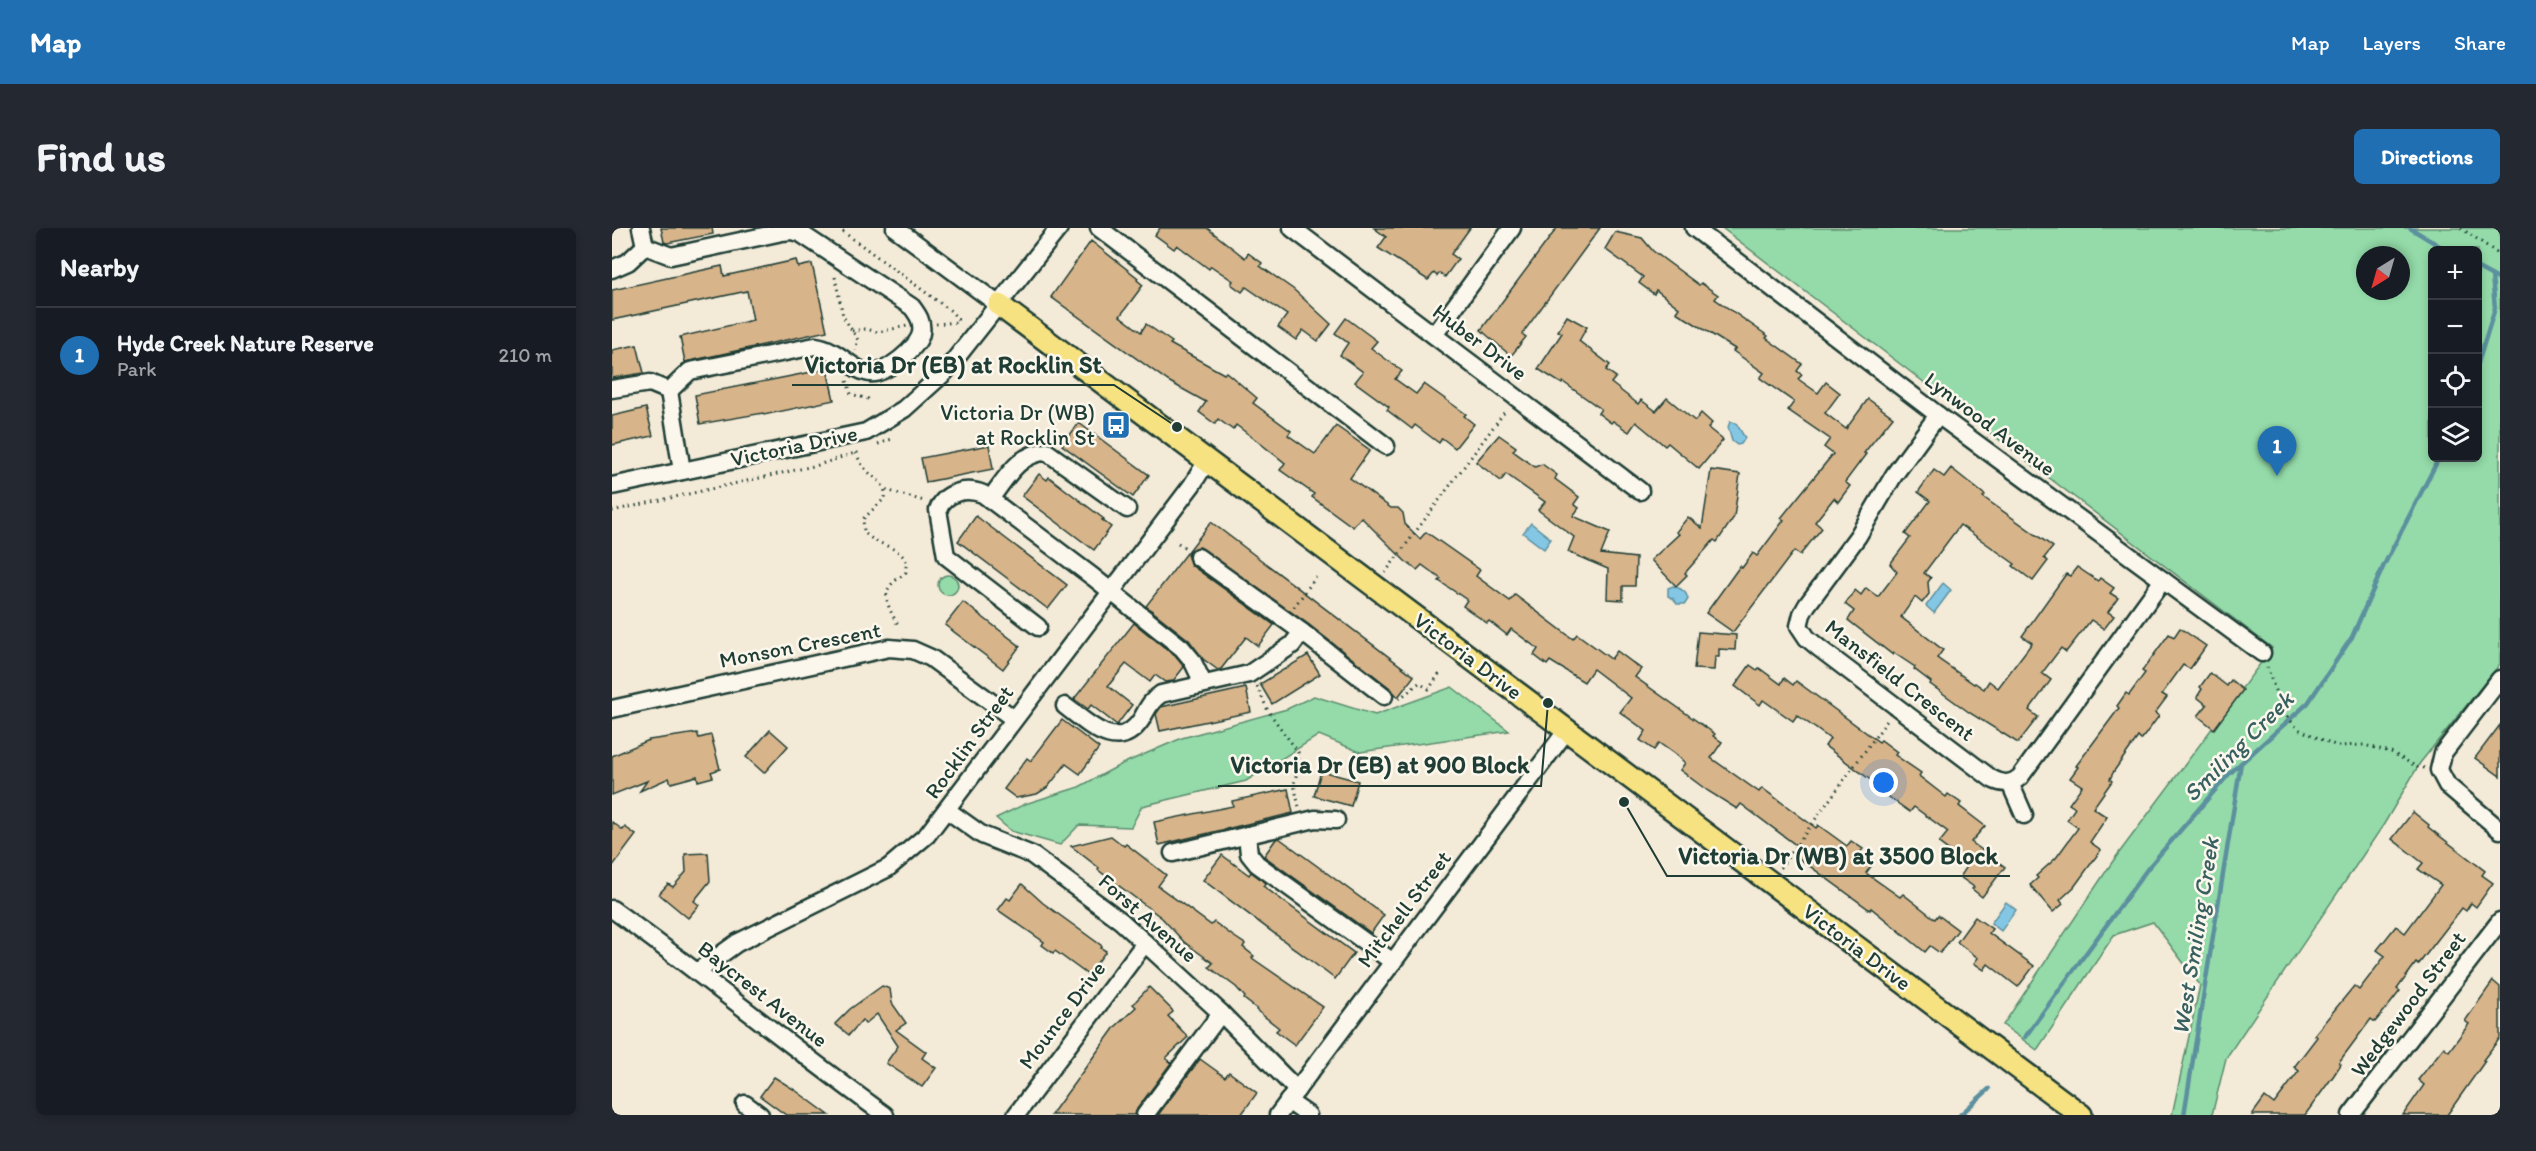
<!DOCTYPE html>
<meta charset="utf-8">
<style>
:root{--surface:#171b24;--page:#242831;--text:#f1f3f6;--muted:#9ea1a6;--line:#363941;--accent:#1f6fb2}
body{margin:0;font-family:Itim,sans-serif;background:var(--page);color:var(--text)}
.controls{position:absolute;right:18px;top:18px;display:grid;overflow:hidden;border-radius:9px;box-shadow:0 3px 9px #0003}
.controls button{width:54px;height:54px;display:grid;place-items:center;padding:0;border:0;border-bottom:2px solid var(--line);background:var(--surface);color:var(--text);font:30px sans-serif}
.compass{position:absolute;left:1744px;top:18px;width:54px;height:54px;border-radius:50%;background:var(--surface);box-shadow:0 3px 9px #0003;rotate:217deg}
.you{position:absolute;left:1272px;top:555px;width:21px;height:21px;margin:-15px;border:4px solid #fff;border-radius:50%;background:#1a73e8;box-shadow:0 0 0 9px #1a73e833}
.badge{display:grid;place-items:center;width:39px;height:39px;border-radius:50%;background:var(--accent);color:#fff;font-size:20px;font-weight:700}
.pin{position:absolute;translate:-50% -50px;filter:drop-shadow(0 2px 3px #0008)}
.pin::after{content:'';position:absolute;top:32px;width:21px;height:18px;background:inherit;clip-path:polygon(0 0,100% 0,50% 100%)}
.list{margin:0;padding:0;list-style:none}
h2{display:flex;justify-content:space-between;align-items:center;height:78px;margin:0;padding:0 24px;font-size:26px}
h2 small{font-size:20px;font-weight:400;color:var(--muted)}
.list li{display:grid;grid-template-columns:39px 1fr auto;gap:18px;align-items:center;box-sizing:border-box;height:96px;padding:0 24px;border-top:2px solid var(--line)}
.list b{display:block;font-size:22px;white-space:nowrap}
.list p{margin:0;font-size:20px;white-space:nowrap;color:var(--muted)}
.list em{font-size:20px;font-style:normal;color:var(--muted)}
.icon{flex:none;width:33px;height:33px;fill:none;stroke:currentColor;stroke-width:2;stroke-linecap:round;stroke-linejoin:round}
.map{position:relative;flex:none;width:1888px;height:887px;overflow:hidden;border-radius:9px}
header{display:flex;align-items:center;gap:36px;box-sizing:border-box;height:84px;padding:0 30px;background:var(--accent);color:#fff}
header strong{font-size:28px}
nav{display:flex;gap:33px;margin-inline-start:auto;font-size:21px}
.intro{display:flex;align-items:center;justify-content:space-between;box-sizing:border-box;height:144px;padding:0 36px}
h1{margin:0;font-size:42px}
.button{padding:15px 27px;border-radius:9px;background:var(--accent);color:#fff;font-size:21px;font-weight:700}
main{display:flex;gap:36px;padding:0 36px}
aside{flex:1;background:var(--surface);border-radius:9px;box-shadow:0 3px 9px #0003}
.map>svg:first-child{display:block}
.green{fill:#94dba9;stroke:#5a8c6e;stroke-width:1.5;fill-rule:evenodd}
.water{fill:#84c7e5;stroke:#5c909e;stroke-width:1.5}
.lines{fill:none;stroke-linecap:round;stroke-linejoin:round}
.stream{stroke:#5c909e;stroke-width:4.5}
.building{fill:#d8b48a;stroke:#1f3d34;stroke-width:1.5}
.minor-casing{stroke:#1f3d34;stroke-width:21}
.major-casing{stroke:#1f3d34;stroke-width:26}
.path{stroke:#1f3d34;stroke-width:3;stroke-dasharray:1.5 4.5;stroke-linecap:butt}
.minor{stroke:#fbf7ec;stroke-width:16}
.major{stroke:#f6e281;stroke-width:21}
.labels{text-anchor:middle;dominant-baseline:central;stroke-width:5;stroke-linejoin:round;paint-order:stroke}
.street-label{font-size:22px;fill:#1f3d34;stroke:#fbf7ec}
.poi-label{font-size:22px;fill:#1f3d34;stroke:#fbf7ec;text-anchor:end}
.water-label{font-size:24px;font-style:italic;fill:#386060;stroke:#fbf7ec}
.leader{fill:none;stroke:#1f3d34;stroke-width:2}
.callout-dot{fill:#1f3d34;stroke:#fbf7ec;stroke-width:2}
.callout-label{font-size:24px;text-anchor:middle;font-weight:bold;fill:#1f3d34;stroke:#fbf7ec;stroke-width:5;stroke-linejoin:round;paint-order:stroke}
</style>
<header>
<strong>Map</strong>
<nav><a>Map</a><a>Layers</a><a>Share</a></nav>
</header>
<div class="intro"><h1>Find us</h1><a class="button">Directions</a></div>
<main>
<aside>
<h2>Nearby<small></small></h2>
<ul class="list">
<li><span class="badge">1</span><div><b>Hyde Creek Nature Reserve</b><p>Park</p></div><em>210 m</em></li>
</ul>
</aside>
<div class="map">
<svg width="1888" height="887" viewBox="0 0 1888 887">
<rect width="100%" height="100%" fill="#f4ead8"/>
<filter id="ink" filterUnits="userSpaceOnUse"><feTurbulence type="fractalNoise" baseFrequency=".0167" numOctaves="2"/><feDisplacementMap in="SourceGraphic" scale="12" xChannelSelector="R" yChannelSelector="G"/><feConvolveMatrix kernelMatrix="1 2 1 2 8 2 1 2 1" color-interpolation-filters="sRGB"/></filter>
<g filter="url(#ink)">
<!-- green -->
<g class="green">
<path d="M1110,0H1888V436L1808,535L1772,596L1614,830L1600,887H1560L1588,757L1541,694L1502,707L1425,822L1391,797L1501,633L1660,420ZM1820,22H1866V230H1820ZM1753,27H1789V63H1753Z"/>
<circle cx="336" cy="357" r="10"/>
<polygon points="840,459 897,503 748,524 707,507 634,553 530,578 519,599 467,597 448,617 399,603 384,590 413,576 467,559 510,536 570,510 675,481 702,468 763,487"/>
</g>
<!-- water -->
<g class="water">
<polygon points="1118,194 1124,195 1133,210 1129,216 1125,217 1120,213 1116,199"/>
<polygon points="919,295 939,311 932,321 911,305"/>
<polygon points="1331,355 1339,362 1322,385 1314,378"/>
<path d="M1061,358C1068,360 1075,364 1076,371L1073,376H1065L1062,371L1056,368V360Z"/>
<polygon points="1394,674 1404,682 1389,703 1379,695"/>
</g>
<g class="lines">
<!-- stream -->
<g class="stream">
<polyline points="1798,0 1834,22"/>
<polyline points="1866,40 1888,52"/>
<polyline points="1866,135 1883,80 1880,48"/>
<polyline points="1413,809 1536,640 1617,546 1696,475 1740,409 1772,337 1827,230"/>
<polyline points="1348,887 1377,861"/>
<polyline points="1572,887 1629,535"/>
</g>
</g>
<!-- building -->
<g class="building">
<polygon points="49,0 100,0 101,6 55,15 52,14"/>
<polygon points="548,0 595,0 633,30 636,25 650,35 648,38 681,61 719,96 706,113 691,102 684,112 666,99 675,87 634,59 630,64 619,56 621,53 599,38 597,41 565,17 562,21 543,7"/>
<polygon points="762,0 858,0 839,26 846,31 833,49 828,45 825,48 822,45 816,52 766,20 774,9"/>
<polygon points="945,0 988,0 910,106 914,109 899,128 869,102"/>
<polygon points="1003,4 1030,10 1041,23 1087,57 1089,55 1106,67 1103,71 1156,108 1154,110 1190,136 1185,143 1190,147 1186,151 1206,165 1214,154 1228,165 1213,185 1234,201 1256,171 1281,189 1252,225 1254,226 1233,254 1238,258 1226,274 1222,270 1203,294 1210,300 1188,327 1182,323 1121,404 1094,385 1128,338 1130,340 1141,325 1145,328 1172,292 1169,290 1221,226 1212,219 1218,211 1176,182 1182,174 1148,150 1152,145 1121,123 1123,121 1064,84 1067,80 1044,62 1042,66 1027,55 1031,49 993,21"/>
<polygon points="479,13 526,50 525,52 531,57 508,88 529,104 534,96 560,114 558,116 612,146 614,144 645,170 641,175 679,203 676,207 703,226 724,198 758,222 738,250 779,280 786,280 791,285 793,296 808,311 814,304 868,342 864,348 898,373 903,367 961,411 965,406 999,431 1005,423 1029,441 1023,449 1103,506 1101,508 1110,514 1099,530 1147,564 1150,560 1204,600 1206,597 1235,618 1239,613 1251,621 1246,627 1260,637 1254,645 1288,669 1291,666 1323,691 1326,687 1346,702 1328,725 1318,718 1313,724 1259,680 1258,682 1184,628 1189,621 1129,576 1125,581 1096,563 1068,542 1073,535 1068,530 1047,515 1042,522 1028,512 1034,503 1008,484 1019,470 981,441 972,454 938,433 935,437 922,427 926,421 899,401 895,407 877,393 875,395 851,378 855,372 827,353 829,351 810,337 805,342 793,333 749,289 741,299 700,269 702,266 668,242 673,235 644,212 624,197 621,202 606,191 603,196 587,184 594,174 556,153 439,69"/>
<polygon points="184,32 186,39 200,36 215,103 73,134 68,109 141,92 135,63 0,92 0,62 110,38 112,48"/>
<polygon points="955,88 975,99 967,113 998,137 994,142 1004,149 999,155 1026,176 1029,172 1044,183 1055,170 1083,193 1089,185 1100,195 1096,200 1111,212 1087,241 1056,215 1053,218 1024,194 1017,204 1001,193 999,195 986,185 989,181 951,154 950,156 926,141 950,105 946,103"/>
<polygon points="734,90 765,113 759,120 790,143 783,151 804,166 812,156 854,186 852,188 862,196 843,220 830,210 827,215 803,197 800,201 775,182 777,179 743,154 751,144 728,127 736,115 723,105"/>
<polygon points="25,117 32,145 0,150 0,122"/>
<polygon points="215,141 222,172 152,187 151,185 88,196 83,167"/>
<polygon points="34,180 41,208 0,217 0,188"/>
<polygon points="467,195 537,247 521,269 450,217"/>
<polygon points="887,207 904,219 901,223 923,239 930,236 945,247 943,251 967,269 962,276 967,280 961,288 998,304 989,326 1024,330 1023,358 1011,358 1011,372 995,371 996,341 956,324 962,309 926,282 933,274 894,246 889,253 864,234"/>
<polygon points="377,217 381,241 314,254 309,230"/>
<polygon points="1339,240 1373,267 1371,269 1441,319 1432,330 1436,333 1421,353 1401,338 1403,336 1348,297 1312,345 1319,350 1316,354 1317,366 1310,375 1303,369 1289,389 1331,422 1325,430 1362,456 1363,455 1372,461 1377,453 1386,460 1420,415 1410,408 1454,346 1458,348 1465,339 1486,353 1488,350 1502,360 1498,365 1506,370 1496,384 1502,388 1492,401 1479,392 1454,424 1449,420 1430,445 1439,452 1417,482 1426,489 1406,515 1358,485 1318,456 1319,454 1302,441 1303,439 1282,425 1281,427 1236,392 1242,383 1233,376 1243,362 1249,367 1254,360 1266,369 1285,344 1278,336 1298,310 1293,306 1318,273 1306,264 1322,242 1332,249"/>
<polygon points="1099,242 1128,246 1122,289 1105,314 1102,312 1073,345 1075,347 1064,358 1039,332 1067,306 1064,304 1076,289 1090,300"/>
<polygon points="427,246 435,252 437,249 492,291 490,292 499,299 482,322 410,268"/>
<polygon points="364,288 455,357 436,381 346,313"/>
<polygon points="599,294 802,448 786,469 778,460 696,396 588,319 577,323 576,329 579,337 662,397 646,418 634,409 609,441 606,442 591,431 577,412 534,378"/>
<polygon points="351,374 408,418 391,441 333,397"/>
<polygon points="522,395 563,428 572,439 561,453 553,454 543,447 538,454 514,436 496,458 520,477 505,497 479,477 476,481 462,471"/>
<polygon points="1568,400 1594,418 1578,441 1571,437 1550,466 1555,469 1543,485 1547,488 1529,512 1526,509 1502,543 1498,551 1500,553 1481,580 1495,589 1478,614 1489,622 1462,659 1448,672 1451,676 1441,684 1418,657 1426,650 1424,648 1444,630 1466,600 1455,592 1463,580 1457,576 1470,558 1458,550 1466,539 1464,538 1507,480 1505,478 1514,465 1517,467 1533,445 1530,443 1557,406 1562,409"/>
<polygon points="1086,404 1124,407 1123,422 1107,421 1107,429 1103,429 1102,442 1082,441"/>
<polygon points="696,427 708,446 660,476 648,456"/>
<polygon points="1138,437 1145,442 1147,440 1169,456 1172,450 1181,457 1184,453 1267,514 1269,512 1285,524 1283,527 1309,545 1307,548 1334,569 1336,566 1349,575 1347,578 1373,598 1359,614 1393,639 1370,669 1360,661 1362,659 1348,649 1356,637 1327,615 1336,604 1302,579 1298,584 1274,567 1276,565 1213,518 1218,511 1185,487 1181,493 1151,472 1148,477 1123,458"/>
<polygon points="1598,445 1615,458 1619,452 1631,462 1602,501 1586,488 1595,477 1585,469 1590,461 1588,459"/>
<polygon points="634,460 639,484 548,503 544,486 549,479"/>
<polygon points="450,492 487,520 468,546 454,536 436,559 425,566 404,570 392,561 415,530 419,533"/>
<polygon points="1888,497 1888,548 1863,530"/>
<polygon points="158,502 176,518 152,545 134,529"/>
<polygon points="85,505 87,510 99,507 108,541 99,544 101,549 86,553 85,548 59,555 57,550 28,563 35,553 0,567 0,528 37,512"/>
<polygon points="709,543 746,553 739,578 702,568"/>
<polygon points="676,561 681,585 547,617 542,594 621,578 620,573"/>
<polygon points="1801,584 1817,597 1816,599 1873,643 1870,647 1881,655 1864,679 1859,675 1854,683 1850,680 1806,737 1804,735 1785,761 1788,763 1778,776 1763,794 1759,791 1727,834 1729,836 1722,847 1693,887 1640,887 1653,869 1662,876 1687,843 1682,839 1705,809 1702,807 1742,758 1747,762 1773,728 1765,722 1784,698 1793,705 1829,657 1806,641 1811,635 1780,611"/>
<polygon points="0,594 11,602 13,599 24,607 0,639"/>
<polygon points="499,608 512,618 514,616 554,647 546,658 599,697 602,694 621,708 633,716 631,719 642,728 640,730 711,779 683,817 664,803 667,800 644,782 645,781 632,771 633,769 624,759 597,739 601,735 572,714 550,690 486,642 487,640 459,618"/>
<polygon points="667,610 772,687 759,705 652,628 664,611"/>
<polygon points="96,625 98,653 82,673 87,677 76,690 47,666 56,656 61,659 74,644 73,626"/>
<polygon points="610,627 637,647 639,644 654,655 651,658 742,725 723,751 591,652"/>
<polygon points="410,656 431,675 490,718 489,720 494,723 476,747 443,723 441,725 430,717 432,714 386,682 395,670 398,672"/>
<polygon points="1363,689 1380,701 1377,705 1422,738 1406,759 1376,736 1372,742 1362,735 1366,730 1345,714"/>
<polygon points="1881,753 1888,759 1888,810 1871,832 1873,833 1835,887 1791,887 1812,857 1806,852 1832,819 1837,823 1857,796 1853,793"/>
<polygon points="270,758 278,761 280,775 294,795 284,802 314,824 310,830 324,840 310,859 274,835 286,818 265,786 253,796 250,792 237,807 223,796 238,781"/>
<polygon points="537,759 560,782 561,784 556,788 576,809 554,830 559,835 525,881 523,887 439,887 503,799 524,779 521,776"/>
<polygon points="588,831 613,849 617,844 645,865 629,887 546,887"/>
<polygon points="162,849 183,862 217,887 174,887 148,868"/>
</g>
<g class="lines">
<!-- minor casing -->
<g class="minor-casing">
<g id="minor">
<polyline points="29,0 33,18"/>
<polyline points="283,0 387,77"/>
<polyline points="487,0 774,218"/>
<polyline points="680,0 1028,263"/>
<polyline points="1082,0 1326,187 1650,425"/>
<path d="M33,18L59,28L170,4L179,3L188,5L300,79C306,87 311,94 309,105C307,119 272,148 257,145C237,141 227,121 203,118L78,143L57,163"/>
<polyline points="0,41 16,34 33,18"/>
<polyline points="822,107 900,0"/>
<polyline points="0,161 38,155 57,163"/>
<polyline points="57,163 70,243"/>
<path d="M1326,187L1282,247L1246,308L1195,377L1190,386L1187,398L1195,410L1207,420L1380,551C1390,556 1399,557 1408,549L1551,352"/>
<polyline points="0,258 254,204 292,181 333,144 447,0"/>
<path d="M378,271C393,252 407,224 435,224L515,281"/>
<polyline points="586,329 690,404 772,468"/>
<path d="M426,399L334,328L326,282C333,264 354,259 371,266L481,349L570,420L580,432L591,455"/>
<polyline points="1888,451 1831,525 1827,542 1835,557 1888,602"/>
<path d="M453,478C475,494 505,527 529,492C535,482 538,473 549,466L637,446L680,417L690,404"/>
<polyline points="0,481 277,420 301,422 319,430 402,491"/>
<polyline points="1398,555 1412,587"/>
<polyline points="335,582 370,607 420,627 509,693 609,785 685,862"/>
<polyline points="635,607 637,626 645,636 781,734"/>
<polyline points="561,625 703,591 724,592"/>
<path d="M0,681C93,748 180,820 273,887"/>
<polyline points="86,743 125,715 276,640 315,607 580,257 595,233"/>
<polyline points="676,873 696,887"/>
<polyline points="133,876 148,887"/>
<polyline points="404,887 533,715"/>
<polyline points="533,887 609,785"/>
<polyline points="666,887 955,502"/>
<polyline points="1739,887 1888,693"/>
</g>
</g>
<!-- major casing -->
<g class="major-casing">
<polyline id="major" points="387,77 1469,887"/>
</g>
<!-- path -->
<g class="path">
<polyline points="226,0 339,83 348,94"/>
<polyline points="1849,0 1888,27"/>
<polyline points="223,49 231,88 246,112 243,122"/>
<polyline points="324,96 347,94"/>
<polyline points="240,103 254,101 266,104 295,98"/>
<polyline points="235,153 239,166 256,171 257,173"/>
<polyline points="266,216 280,211"/>
<path d="M243,225C246,229 248,234 251,238C259,250 275,253 273,270L251,291L252,304C263,317 287,318 294,333V344C289,349 283,352 279,357C268,369 281,387 287,399"/>
<polyline points="274,262 312,273"/>
<polyline points="0,283 206,237 249,223"/>
<polyline points="566,315 575,321"/>
<polyline points="773,345 894,182"/>
<polyline points="682,379 704,349"/>
<polyline points="1655,439 1670,483 1686,501 1725,518 1752,517 1779,524 1805,539 1813,540"/>
<polyline points="645,458 656,483 686,524 687,537 682,556 687,579"/>
<polyline points="787,471 807,455 817,461 829,443"/>
<polyline points="1168,640 1277,490"/>
</g>
<!-- minor -->
<use href="#minor" class="minor"/>
<!-- major -->
<use href="#major" class="major"/>
</g>
</g>
<!-- icons -->
<defs>
<g id="bus-square" transform="scale(1.5)"><rect x="-9" y="-9" width="18" height="18" rx="4" fill="#1f6fb2" stroke="#fbf7ec"/><path d="M-5-6H5V4H4V6H2V4H-2V6H-4V4H-5ZM-3.5-4V0h7V-4ZM-3.5 1.2v1.5H-2V1.2ZM2 1.2v1.5H3.5V1.2Z" fill="#fff"/></g>
</defs>
<g fill-rule="evenodd">
<use href="#bus-square" x="504" y="197"/>
</g>
<g class="labels">
<!-- street labels -->
<g class="street-label">
<text transform="translate(868 114) rotate(37)">Huber Drive</text>
<text transform="translate(1378 196) rotate(37)">Lynwood Avenue</text>
<text transform="translate(182 218) rotate(-12)">Victoria Drive</text>
<text transform="translate(188 417) rotate(-11)">Monson Crescent</text>
<text transform="translate(856 428) rotate(37)">Victoria Drive</text>
<text transform="translate(1288 452) rotate(38)">Mansfield Crescent</text>
<text transform="translate(357 514) rotate(-54)">Rocklin Street</text>
<text transform="translate(792 681) rotate(-53)">Mitchell Street</text>
<text transform="translate(536 690) rotate(41)">Forst Avenue</text>
<text transform="translate(1245 719) rotate(37)">Victoria Drive</text>
<text transform="translate(151 766) rotate(38)">Baycrest Avenue</text>
<text transform="translate(1796 776) rotate(-53)">Wedgewood Street</text>
<text transform="translate(450 787) rotate(-53)">Mounce Drive</text>
</g>
<!-- poi labels -->
<g class="poi-label">
<text x="483" y="184">Victoria Dr (WB)<tspan x="483" dy="25">at Rocklin St</tspan></text>
</g>
<!-- water labels -->
<g class="water-label">
<text transform="translate(1626 518) rotate(-45)">Smiling Creek</text>
<text transform="translate(1583 708) rotate(-81)">West Smiling Creek</text>
</g>
</g>
<!-- callouts -->
<path class="leader" d="M565 199L502 157H180M936 475L929 558H606M1012 574L1055 648H1398"/>
<g class="callout-dot">
<circle cx="565" cy="199" r="6"/>
<circle cx="936" cy="475" r="6"/>
<circle cx="1012" cy="574" r="6"/>
</g>
<g class="callout-label">
<text x="341" y="145">Victoria Dr (EB) at Rocklin St</text>
<text x="768" y="545">Victoria Dr (EB) at 900 Block</text>
<text x="1226" y="636">Victoria Dr (WB) at 3500 Block</text>
</g>
</svg>
<div class="controls">
<button>+</button>
<button>−</button>
<button><svg class="icon" aria-label="locate" viewBox="0 0 24 24"><circle cx="12" cy="12" r="6"/><path d="M12 2v4M12 18v4M2 12h4M18 12h4"/></svg></button>
<button><svg class="icon" aria-label="layers" viewBox="0 0 24 24"><path d="M12 4l9 5-9 5-9-5zM3 14l9 5 9-5"/></svg></button>
</div>
<svg class="compass" viewBox="-18 -18 36 36"><path d="M0-13l5 13h-10z" fill="#e53935"/><path d="M0 13l5-13h-10z" fill="#9ea1a6"/></svg>
<div class="you"></div>
<div class="pin badge" style="left:1665px;top:248px">1</div>
</div>
</main>
